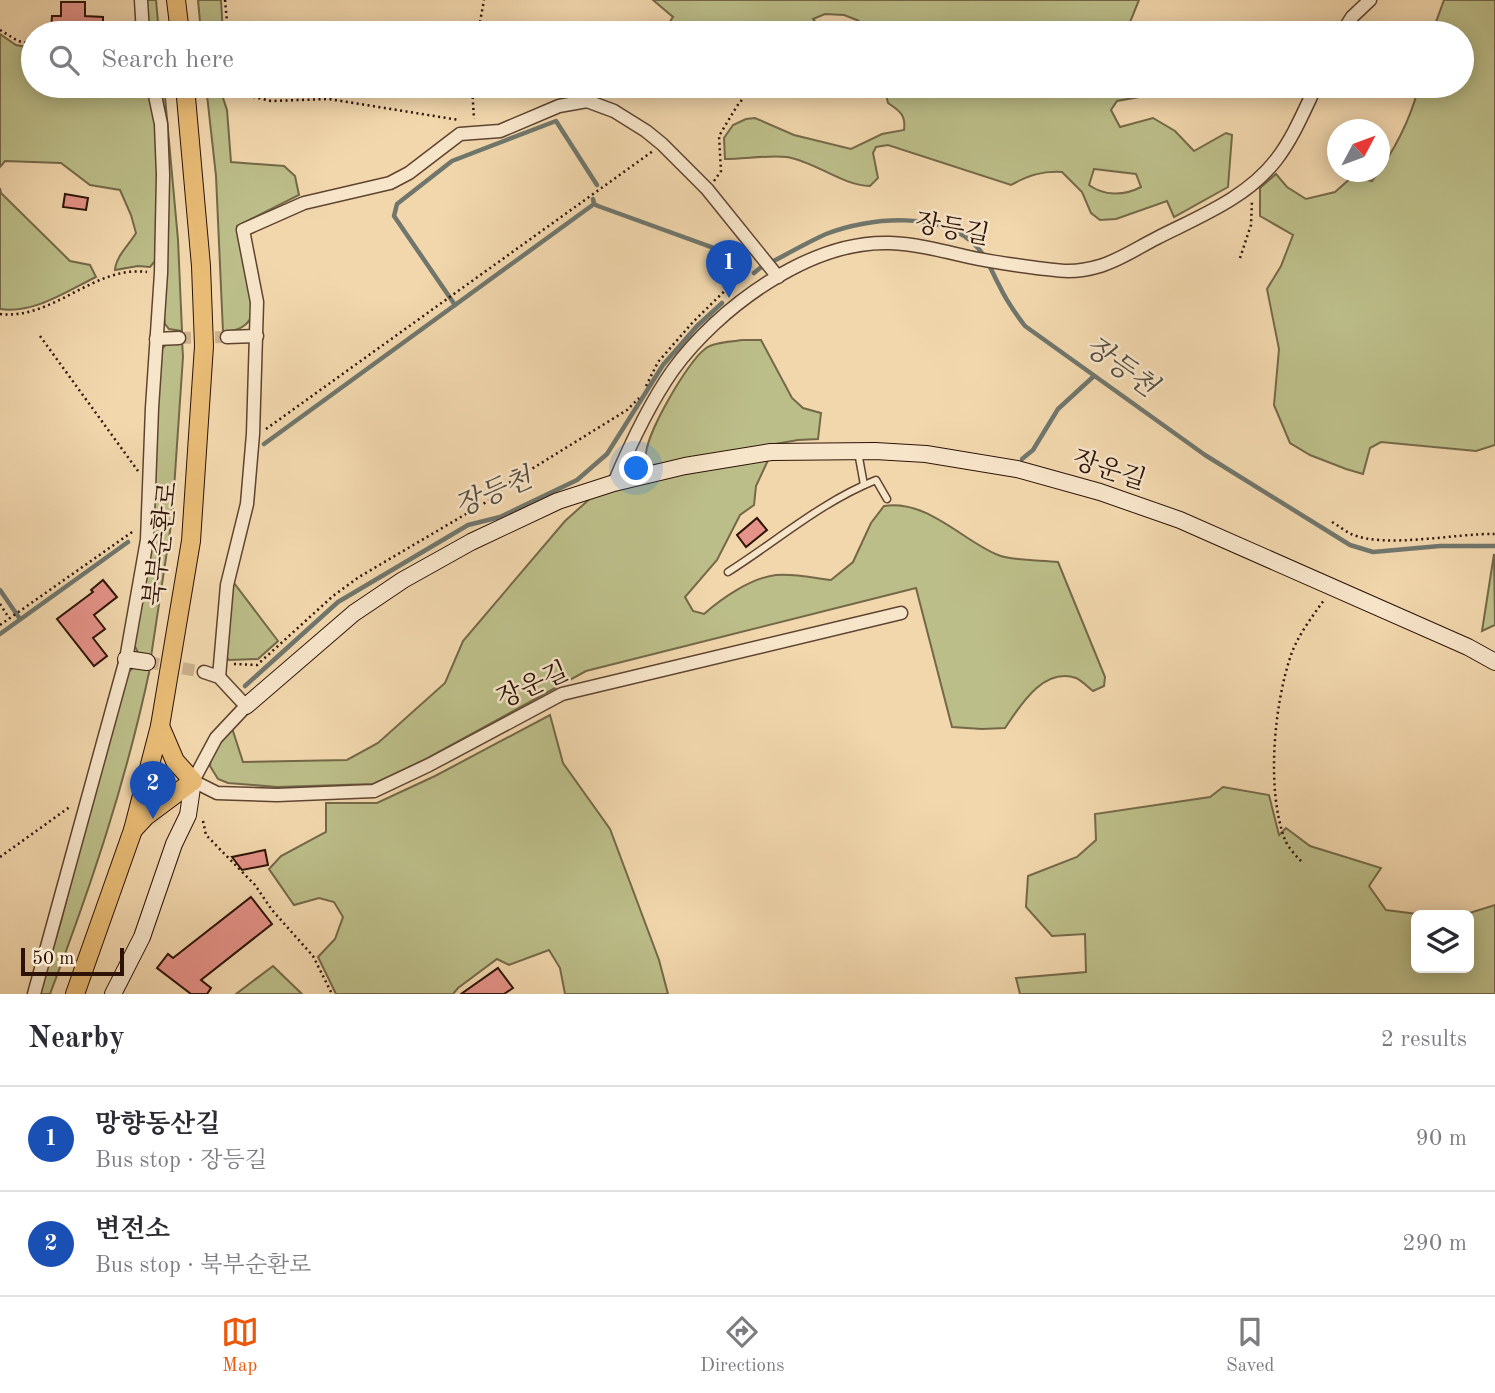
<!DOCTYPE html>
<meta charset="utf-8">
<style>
:root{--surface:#fff;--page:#f2f2f3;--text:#2b2b33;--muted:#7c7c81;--line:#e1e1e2;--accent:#ea580c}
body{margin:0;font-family:"Old Standard TT","Noto Serif KR",serif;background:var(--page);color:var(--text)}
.controls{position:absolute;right:21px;bottom:21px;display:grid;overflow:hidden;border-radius:10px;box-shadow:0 4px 18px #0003}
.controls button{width:63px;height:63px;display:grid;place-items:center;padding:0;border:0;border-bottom:2px solid var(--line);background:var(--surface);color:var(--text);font:35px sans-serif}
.compass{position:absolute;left:1327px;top:119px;width:63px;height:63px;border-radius:50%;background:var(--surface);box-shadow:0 4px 18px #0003;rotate:49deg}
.scale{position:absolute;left:21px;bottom:18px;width:103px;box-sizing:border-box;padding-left:7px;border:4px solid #2d1307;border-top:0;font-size:19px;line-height:24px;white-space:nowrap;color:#2d1307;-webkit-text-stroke:5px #f7e5ca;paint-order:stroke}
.you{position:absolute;left:637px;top:469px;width:24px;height:24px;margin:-18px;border:5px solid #fff;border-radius:50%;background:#1a73e8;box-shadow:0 0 0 10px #1a73e833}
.badge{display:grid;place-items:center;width:46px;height:46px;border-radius:50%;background:var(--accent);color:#fff;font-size:23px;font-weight:700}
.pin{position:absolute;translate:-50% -58px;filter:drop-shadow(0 2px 4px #0008)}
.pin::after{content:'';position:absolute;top:37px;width:24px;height:21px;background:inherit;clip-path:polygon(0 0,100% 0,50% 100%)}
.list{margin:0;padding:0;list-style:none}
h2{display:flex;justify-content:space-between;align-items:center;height:91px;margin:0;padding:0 28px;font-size:30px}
h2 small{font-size:23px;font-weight:400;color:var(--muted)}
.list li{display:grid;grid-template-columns:46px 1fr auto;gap:21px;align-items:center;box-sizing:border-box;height:105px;padding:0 28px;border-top:2px solid var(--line)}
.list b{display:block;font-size:26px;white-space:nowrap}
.list p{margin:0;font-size:23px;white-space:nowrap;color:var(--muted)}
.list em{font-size:23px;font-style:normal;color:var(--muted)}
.icon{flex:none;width:38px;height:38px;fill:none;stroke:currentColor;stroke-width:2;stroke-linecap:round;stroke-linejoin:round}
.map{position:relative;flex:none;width:1495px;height:994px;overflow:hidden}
.search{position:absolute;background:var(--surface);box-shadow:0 4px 18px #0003;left:21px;right:21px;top:21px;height:77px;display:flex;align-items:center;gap:18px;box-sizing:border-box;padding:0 24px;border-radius:38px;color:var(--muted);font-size:26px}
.sheet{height:301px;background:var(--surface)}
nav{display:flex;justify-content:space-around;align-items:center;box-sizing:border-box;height:98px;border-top:2px solid var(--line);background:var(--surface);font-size:19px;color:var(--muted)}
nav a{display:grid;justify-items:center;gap:4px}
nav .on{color:var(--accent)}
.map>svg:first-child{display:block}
.green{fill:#bcbe89;stroke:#746848;stroke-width:2;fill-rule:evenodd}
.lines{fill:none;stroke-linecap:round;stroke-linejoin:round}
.stream{stroke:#70766c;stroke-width:4.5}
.building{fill:#e59288;stroke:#2d1307;stroke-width:2}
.street-tunnel{stroke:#cbb08c;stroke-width:12;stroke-dasharray:12 6;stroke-linecap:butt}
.lane-casing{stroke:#5e4430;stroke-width:9}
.street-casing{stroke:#5e4430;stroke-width:15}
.secondary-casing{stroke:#2d1307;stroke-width:18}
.primary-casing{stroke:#2d1307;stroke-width:20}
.path{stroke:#2d1307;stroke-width:2.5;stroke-dasharray:2 3.5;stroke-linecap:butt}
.lane{stroke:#f7e5ca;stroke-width:6}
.street{stroke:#f7e5ca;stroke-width:12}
.secondary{stroke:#f7e5ca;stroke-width:16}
.primary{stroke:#e9bc76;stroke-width:18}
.labels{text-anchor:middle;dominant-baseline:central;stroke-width:5;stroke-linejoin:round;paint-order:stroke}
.street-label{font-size:26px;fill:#2d1307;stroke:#f7e5ca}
.water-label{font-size:28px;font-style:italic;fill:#544d42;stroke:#f7e5ca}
</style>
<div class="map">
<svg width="1495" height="994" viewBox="0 0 1495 994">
<rect width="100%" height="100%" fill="#f2d7ad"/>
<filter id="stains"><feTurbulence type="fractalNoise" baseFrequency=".00286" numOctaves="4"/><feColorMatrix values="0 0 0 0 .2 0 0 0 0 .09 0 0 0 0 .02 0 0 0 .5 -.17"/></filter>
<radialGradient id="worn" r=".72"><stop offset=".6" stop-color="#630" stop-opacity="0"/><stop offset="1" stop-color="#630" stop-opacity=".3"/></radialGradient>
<!-- green -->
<g class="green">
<polygon points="146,0 156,0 159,33 148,33"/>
<polygon points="198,0 221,0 223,33 201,33"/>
<polygon points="653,0 1139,0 1128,27 1129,33 1060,33 1033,27 1018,33 877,33 857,20 844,15 825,14 813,19 825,33 668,33 665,29 673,17"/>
<path d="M1444,0H1495V445L1476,451L1381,442L1370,448L1363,474L1346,469L1310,455L1290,443L1274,405L1279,349L1267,289L1281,266L1293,235L1260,216V188L1276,174L1287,187L1306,199L1335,192L1353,176L1372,181C1393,153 1410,121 1419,86H1462V33H1432Z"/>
<path d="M0,34L16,45L33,48V86H148L155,125L158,175L155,261L150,267L138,266L115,270C116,256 129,245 136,233L131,215L120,190L90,185L61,163L5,161L0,167Z"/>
<polygon points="158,86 164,86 178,240 182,331 169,329 165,324 163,313"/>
<path d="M206,86H227L228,90L221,92L227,110L231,162L284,166L295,176L299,195L237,226L253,306C253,324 241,331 223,332L216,176Z"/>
<path d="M884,86H1141L1140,97L1117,101L1111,110L1120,127L1153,118L1175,131L1194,151L1226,133L1232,135L1228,187L1174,217L1167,201L1116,219L1100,220L1091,213L1082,192L1062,172C1042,171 1029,175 1011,185L888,145L876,147L873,153L878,178L870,186C841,185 816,162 787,157C767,155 745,159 725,159L724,138L733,125L746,119L755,118L794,135L851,149L882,134L904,130C906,115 900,111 888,103ZM1094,169L1136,174L1141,187C1124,196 1104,196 1089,185Z"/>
<path d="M0,188L1,193L70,261L90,265L96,277C67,291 34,314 0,309Z"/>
<polygon points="171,339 182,340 183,357 172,518 151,657 138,653 133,642 159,352"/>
<path d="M742,340H761L792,398L803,408L821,413L818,439L798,440L653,465C648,463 648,463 646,458C643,438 688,361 705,349C713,342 732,342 742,340Z"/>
<path d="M769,458L756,486L754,505L740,515L717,560L685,597L693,611L704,614C722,598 751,578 776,575C793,573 814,578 831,580L853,562L871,523L884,506C927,499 963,541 998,555C1013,561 1041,560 1058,562L1105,677L1104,686L1093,691C1088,687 1081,680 1076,678C1043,667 1020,706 1005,728L982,729L952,727L916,588L586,671L426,759L373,784L277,787L228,783L218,779L210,766L211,756L218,741L232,728L243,762L347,760L378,743L445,683L463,641L565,521L594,495L614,486Z"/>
<polygon points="1494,554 1495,625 1482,631"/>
<polygon points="231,579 278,641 258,659 229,660 225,656"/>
<path d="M135,666L150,668C126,782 91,886 50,994H39L61,921L124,676Z"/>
<polygon points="550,715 563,763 610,829 659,960 668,994 565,994 560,968 549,950 509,965 497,959 458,988 453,994 336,994 318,957 335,939 343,917 334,902 319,898 294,905 269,869 281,856 326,832 326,803 377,803 435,776"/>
<polygon points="1223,787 1269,795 1279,835 1286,828 1310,846 1381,868 1369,886 1386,910 1425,915 1416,915 1416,968 1469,968 1469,915 1463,915 1495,905 1495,994 1020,994 1016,978 1086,972 1085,934 1052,936 1026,907 1028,876 1077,857 1096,840 1095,814 1210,797"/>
<polygon points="273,966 302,994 236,994"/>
</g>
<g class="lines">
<!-- stream -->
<g class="stream">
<polyline points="593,199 594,204 598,206 747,260"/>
<path d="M754,273L760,268C782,257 804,244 826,234C869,217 944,210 978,248C987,258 993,274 999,285C1006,300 1015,313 1025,326L1205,455L1350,545L1373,552L1440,546H1495"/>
<polyline points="455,305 394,216 397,204 452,161 556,121 597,185"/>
<polyline points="264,444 594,204"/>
<polyline points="1022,459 1033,450 1058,409 1094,376"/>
<polyline points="0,590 20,619"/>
<polyline points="0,634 128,542"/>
<polyline points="245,686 338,602 468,525 500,517 577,480 607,454 663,365 697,326 722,303"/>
</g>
</g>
<!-- building -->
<g class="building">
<polygon points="61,2 85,2 85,16 103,17 103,33 51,33 52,16 61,16"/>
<polygon points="65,194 88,198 86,210 63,207"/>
<polygon points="757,518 767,530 746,547 737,535"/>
<polygon points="103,580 117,597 94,615 105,629 93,638 107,656 94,666 57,619 93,592 91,590"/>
<polygon points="265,850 268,865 242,870 232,857"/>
<polygon points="251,897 272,924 201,980 211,988 207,994 191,994 157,968 168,954 173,958"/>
<polygon points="498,968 513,988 504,994 461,994"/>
</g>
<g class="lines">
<!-- street-tunnel -->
<g class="street-tunnel">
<polyline points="179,338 227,337"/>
<polyline points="147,662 204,672"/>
</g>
<!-- lane casing -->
<g class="lane-casing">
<g id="lane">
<polyline points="858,452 864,485"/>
<path d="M728,572C777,541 821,502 876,480L887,499"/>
</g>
</g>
<!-- street casing -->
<g class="street-casing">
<g id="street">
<polyline points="141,0 143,33"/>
<polyline points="1342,33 1352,17 1370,0"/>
<polyline points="227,337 257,336"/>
<polyline points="156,339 179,338"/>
<path d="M614,483C630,445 649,404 673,370C718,308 810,240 890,243C917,244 943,251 969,257C991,262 1014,265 1037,268C1047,269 1058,271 1068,271C1079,271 1090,269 1100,266C1120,260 1139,247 1157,238C1198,217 1247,198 1276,160C1293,138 1304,111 1316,86"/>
<polyline points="204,672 219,677 246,706 216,738 193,781 217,793 277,795 374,791 429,765 562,694 901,613"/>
<polyline points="219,677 227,585 247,504 253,434 257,302 243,230 304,203 390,183 409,173 460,134 500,131 559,106 587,101 614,111 646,131 662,144 707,189 778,277"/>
<polyline points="34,994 126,659 147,540 152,408 161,273 163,175 161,124 153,86"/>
</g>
</g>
<!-- secondary casing -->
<g class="secondary-casing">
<g id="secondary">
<polyline points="126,659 147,662"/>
<polyline points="246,706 354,613 403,580 471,542 558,501 614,483 685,466 771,452 875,451 926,454 1017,469 1100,492 1180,520 1468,647 1495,662"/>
<polyline points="113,994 142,937 174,844 188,815 193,781"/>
</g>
</g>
<!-- primary casing -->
<g class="primary-casing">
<g id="primary">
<polyline points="176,0 180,33"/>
<polyline points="133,830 146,816 193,781 175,761 160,726"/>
<polyline points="75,994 133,830 160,726 191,541 204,346 201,266 185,86"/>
</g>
</g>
<!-- path -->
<g class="path">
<polyline points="225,0 228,33"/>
<polyline points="0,30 18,41 33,44"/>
<polyline points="478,33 484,0"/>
<polyline points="234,86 250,96 271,101 329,99 459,120"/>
<polyline points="472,86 474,119"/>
<polyline points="714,181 721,171 719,136 737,106 753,86"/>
<polyline points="1240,258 1251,225 1252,200"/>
<path d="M0,314C54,320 94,265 147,272"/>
<polyline points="40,336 138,471"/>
<polyline points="646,386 658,362 693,322 749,267 751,262"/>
<polyline points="266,429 653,151"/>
<path d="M1332,522C1339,526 1345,531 1351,534C1385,549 1457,533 1495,534"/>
<polyline points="0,604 9,618"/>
<polyline points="0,625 135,530"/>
<polyline points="234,664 257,665 333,596 359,577 488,501 509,483 627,410 639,398"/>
<polyline points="203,821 206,835 255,885 272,910 313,956 332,994"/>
<polyline points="0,857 71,806"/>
<path d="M1301,861C1295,855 1288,847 1285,840C1266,790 1274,705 1291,655C1298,635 1312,617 1324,600"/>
</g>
<!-- lane -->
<use href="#lane" class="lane"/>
<!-- street -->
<use href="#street" class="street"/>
<!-- secondary -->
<use href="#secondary" class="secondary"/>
<!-- primary -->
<use href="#primary" class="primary"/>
</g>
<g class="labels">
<!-- street labels -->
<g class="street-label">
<text transform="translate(952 230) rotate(11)">장등길</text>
<text transform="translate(1109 471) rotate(18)">장운길</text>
<text transform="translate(162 544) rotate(-83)">북부순환로</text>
<text transform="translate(533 686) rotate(-24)">장운길</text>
</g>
<!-- water labels -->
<g class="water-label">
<text transform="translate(1120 368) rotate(36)">장등천</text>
<text transform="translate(494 494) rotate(-23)">장등천</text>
</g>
</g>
<rect width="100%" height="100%" filter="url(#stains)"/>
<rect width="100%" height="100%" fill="url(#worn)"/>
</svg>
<div class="controls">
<button><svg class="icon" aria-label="layers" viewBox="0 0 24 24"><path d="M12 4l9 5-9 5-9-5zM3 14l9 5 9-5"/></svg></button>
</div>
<svg class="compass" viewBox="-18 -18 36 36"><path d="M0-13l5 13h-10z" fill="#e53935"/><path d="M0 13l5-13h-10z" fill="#7c7c81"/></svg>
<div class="scale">50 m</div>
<div class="you"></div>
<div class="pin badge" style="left:729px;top:298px;background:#1a4fb4">1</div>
<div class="pin badge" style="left:153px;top:819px;background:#1a4fb4">2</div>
<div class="search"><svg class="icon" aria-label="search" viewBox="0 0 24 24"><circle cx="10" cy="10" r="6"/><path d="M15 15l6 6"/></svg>Search here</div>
</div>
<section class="sheet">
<h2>Nearby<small>2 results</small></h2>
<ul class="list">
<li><span class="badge" style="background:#1a4fb4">1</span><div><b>망향동산길</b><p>Bus stop · 장등길</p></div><em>90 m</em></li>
<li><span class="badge" style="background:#1a4fb4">2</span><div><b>변전소</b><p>Bus stop · 북부순환로</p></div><em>290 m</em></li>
</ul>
</section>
<nav>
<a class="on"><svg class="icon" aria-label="map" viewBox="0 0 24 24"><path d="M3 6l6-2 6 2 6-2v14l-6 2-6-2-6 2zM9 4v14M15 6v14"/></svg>Map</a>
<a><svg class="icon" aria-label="directions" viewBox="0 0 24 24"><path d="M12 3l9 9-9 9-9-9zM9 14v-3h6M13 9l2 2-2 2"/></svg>Directions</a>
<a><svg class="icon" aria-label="saved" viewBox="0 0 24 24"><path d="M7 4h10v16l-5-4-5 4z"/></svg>Saved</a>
</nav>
